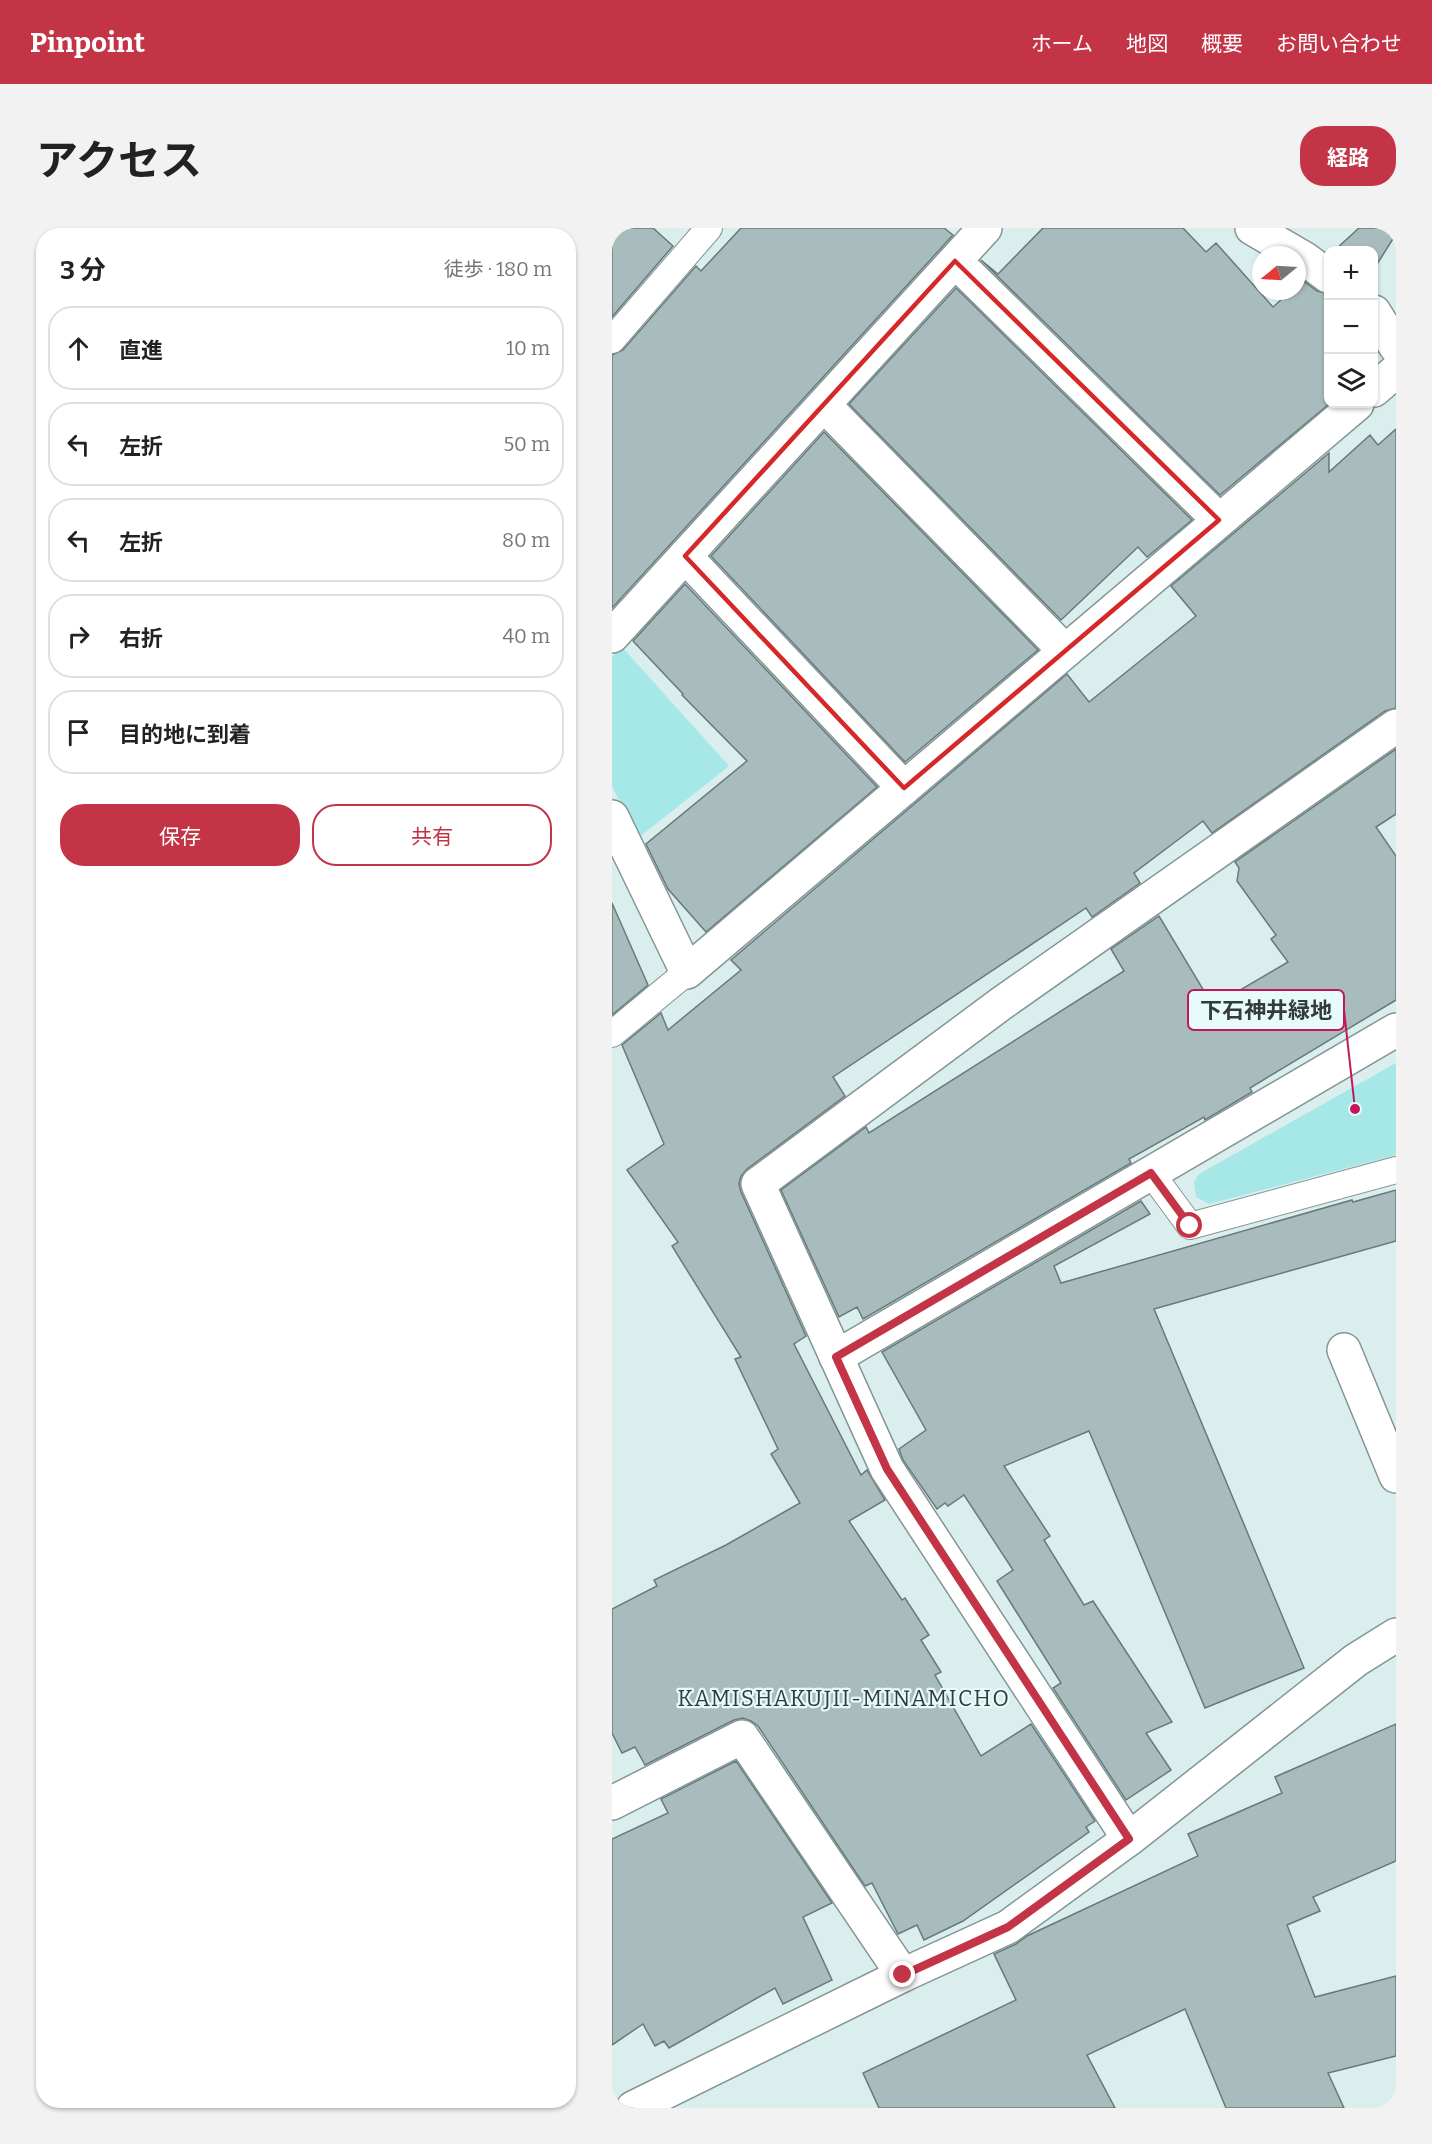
<!DOCTYPE html>
<html lang="ja">
<meta charset="utf-8">
<style>
:root{--surface:#fff;--page:#f2f2f2;--text:#222;--muted:#767676;--line:#e0e0e0;--accent:#c43447}
body{margin:0;font-family:Bitter,"Noto Sans JP",serif;background:var(--page);color:var(--text)}
.controls{position:absolute;right:18px;top:18px;display:grid;overflow:hidden;border-radius:12px;box-shadow:0 2px 4px #0004}
.controls button{width:54px;height:54px;display:grid;place-items:center;padding:0;border:0;border-bottom:2px solid var(--line);background:var(--surface);color:var(--text);font:30px sans-serif}
.compass{position:absolute;left:640px;top:18px;width:54px;height:54px;border-radius:50%;background:var(--surface);box-shadow:0 2px 4px #0004;rotate:252deg}
.stop{position:absolute;width:18px;height:18px;margin:-14px;border:4px solid #c43447;border-radius:50%;background:#fff}
.stop.end{background:#c43447;border-color:#fff;box-shadow:0 2px 6px #0008}
.list{margin:0;padding:0;list-style:none}
h2{display:flex;justify-content:space-between;align-items:center;height:78px;margin:0;padding:0 24px;font-size:26px}
h2 small{font-size:20px;font-weight:400;color:var(--muted)}
.list li{display:grid;grid-template-columns:39px 1fr auto;gap:18px;align-items:center;box-sizing:border-box;height:84px;margin:0 12px 12px;padding:0 12px;border:2px solid var(--line);border-radius:24px}
.list b{display:block;font-size:22px;white-space:nowrap}
.list em{font-size:20px;font-style:normal;color:var(--muted)}
.actions{display:flex;gap:12px;padding:18px 24px}
.actions a{flex:1;padding:14px 0;border:2px solid var(--accent);border-radius:24px;text-align:center;font-size:21px;color:var(--accent)}
.actions .main{background:var(--accent);color:#fff}
.icon{flex:none;width:33px;height:33px;fill:none;stroke:currentColor;stroke-width:2;stroke-linecap:round;stroke-linejoin:round}
.map{position:relative;flex:none;width:784px;height:1880px;overflow:hidden;border-radius:24px}
header{display:flex;align-items:center;gap:36px;box-sizing:border-box;height:84px;padding:0 30px;background:var(--accent);color:#fff}
header strong{font-size:28px}
nav{display:flex;gap:33px;margin-inline-start:auto;font-size:21px}
.intro{display:flex;align-items:center;justify-content:space-between;box-sizing:border-box;height:144px;padding:0 36px}
h1{margin:0;font-size:42px}
.button{padding:15px 27px;border-radius:24px;background:var(--accent);color:#fff;font-size:21px;font-weight:700}
main{display:flex;gap:36px;padding:0 36px}
aside{flex:1;background:var(--surface);border-radius:24px;box-shadow:0 2px 4px #0004}
.map>svg:first-child{display:block}
.green{fill:#a6e7e8}
.building{fill:#a9bcbd;stroke:#68797a;stroke-width:1.5}
.lines{fill:none;stroke-linecap:round;stroke-linejoin:round}
.service-casing{stroke:#839596;stroke-width:28}
.minor-casing{stroke:#839596;stroke-width:36}
.service{stroke:#fff;stroke-width:26}
.minor{stroke:#fff;stroke-width:33}
.route{stroke:#c43447;stroke-width:8}
.marked{fill:none;stroke:#d62828;stroke-width:4.5;stroke-linejoin:round}
.labels{text-anchor:middle;dominant-baseline:central;stroke-width:4.5;stroke-linejoin:round;paint-order:stroke}
.neighbourhood-label{font-size:22px;letter-spacing:1.5px;fill:#333b3b;stroke:#e7fbfb}
.leader{fill:none;stroke:#c2185b;stroke-width:2}
.callout-dot{fill:#c2185b;stroke:#e7fbfb;stroke-width:2}
.callout{fill:#e7fbfb;stroke:#c2185b;stroke-width:2}
.callout-label{font-size:22px;text-anchor:middle;font-weight:bold;fill:#333b3b}
</style>
<header>
<strong>Pinpoint</strong>
<nav><a>ホーム</a><a>地図</a><a>概要</a><a>お問い合わせ</a></nav>
</header>
<div class="intro"><h1>アクセス</h1><a class="button">経路</a></div>
<main>
<aside>
<h2>3 分<small>徒歩 · 180 m</small></h2>
<ul class="list">
<li><svg class="icon" aria-label="ahead" viewBox="0 0 24 24"><path d="M12 20V5M6 11l6-6 6 6"/></svg><div><b>直進</b></div><em>10 m</em></li>
<li><svg class="icon" aria-label="left" viewBox="0 0 24 24"><path d="M17 20v-9H6M10 6l-5 5 5 5"/></svg><div><b>左折</b></div><em>50 m</em></li>
<li><svg class="icon" aria-label="left" viewBox="0 0 24 24"><path d="M17 20v-9H6M10 6l-5 5 5 5"/></svg><div><b>左折</b></div><em>80 m</em></li>
<li><svg class="icon" aria-label="right" viewBox="0 0 24 24"><path d="M7 20v-9h11M14 6l5 5-5 5"/></svg><div><b>右折</b></div><em>40 m</em></li>
<li><svg class="icon" aria-label="arrive" viewBox="0 0 24 24"><path d="M6 21V4h12l-3 4 3 4H6"/></svg><div><b>目的地に到着</b></div></li>
</ul>
<div class="actions"><a class="main">保存</a><a>共有</a></div>
</aside>
<div class="map">
<svg width="784" height="1880" viewBox="0 0 784 1880">
<rect width="100%" height="100%" fill="#daeeee"/>
<!-- green -->
<g class="green">
<polygon points="10,419 117,538 26,610 0,558 0,429"/>
<polygon points="784,835 784,927 597,976 584,969 582,954 587,946"/>
</g>
<!-- building -->
<g class="building">
<polygon points="0,0 41,0 61,18 0,89"/>
<polygon points="129,0 332,0 341,7 0,380 0,127 11,122 84,38 89,43"/>
<polygon points="431,0 571,0 594,24 604,15 661,79 679,63 685,63 685,57 690,52 705,63 717,66 717,176 608,267 369,32 386,46"/>
<polygon points="747,0 784,0 784,6 762,41 762,22 723,22"/>
<polygon points="344,60 580,292 535,329 526,319 449,392 237,176"/>
<polygon points="784,201 784,480 773,483 600,605 591,593 522,645 528,655 480,689 474,680 221,849 233,868 135,941 129,948 127,956 129,964 194,1108 182,1116 249,1247 255,1242 273,1272 237,1293 290,1372 293,1370 317,1407 309,1412 329,1444 323,1447 369,1528 419,1496 483,1593 474,1599 477,1604 351,1693 312,1712 305,1697 286,1706 260,1655 253,1658 146,1498 139,1493 131,1490 122,1492 33,1537 23,1519 10,1525 0,1505 0,1381 45,1358 42,1352 114,1317 188,1275 159,1226 166,1221 123,1131 129,1129 60,1018 66,1014 15,942 52,916 10,817 49,785 56,802 129,742 119,732 455,446 477,474 584,388 559,358 717,225 717,244 758,207 766,217"/>
<polygon points="212,204 426,422 293,534 99,328"/>
<polygon points="73,356 265,559 94,704 56,661 34,616 135,533 70,467 71,466 21,413"/>
<polygon points="784,521 784,586 764,599 784,628 784,772 638,860 640,864 593,892 592,889 517,931 519,935 251,1091 245,1079 227,1089 169,962 254,899 257,905 512,743 499,721 547,688 601,778 676,734 659,711 664,707 625,653 627,640 623,634"/>
<polygon points="0,675 36,757 0,787"/>
<polygon points="784,962 784,1013 542,1081 692,1440 593,1480 477,1203 392,1238 438,1308 432,1312 472,1377 481,1373 560,1494 534,1505 559,1542 514,1572 441,1460 449,1455 385,1353 401,1342 352,1267 336,1278 333,1275 325,1281 291,1232 287,1221 314,1202 270,1124 529,973 538,986 442,1038 449,1055 740,972 741,974"/>
<polygon points="784,1496 784,1633 701,1669 708,1683 675,1697 703,1769 784,1748 784,1828 716,1845 732,1880 614,1880 573,1781 475,1827 503,1880 267,1880 251,1845 404,1772 382,1726 404,1716 415,1708 586,1628 576,1606 670,1565 663,1549"/>
<polygon points="124,1533 220,1675 191,1689 220,1752 171,1776 163,1760 57,1820 52,1813 43,1818 31,1796 0,1817 0,1611 56,1585 49,1571"/>
</g>
<g class="lines">
<!-- service casing -->
<g class="service-casing">
<g id="service">
<polyline points="0,112 97,0"/>
<polyline points="0,806 75,744"/>
<polyline points="539,945 578,998 784,942"/>
</g>
</g>
<!-- minor casing -->
<g class="minor-casing">
<g id="minor">
<polyline points="640,0 693,31 716,48"/>
<polyline points="343,33 607,292"/>
<polyline points="762,84 784,119"/>
<polyline points="762,162 784,143"/>
<polyline points="212,177 453,423"/>
<polyline points="73,328 292,560"/>
<polyline points="0,408 373,0"/>
<polyline points="0,589 75,744 745,176"/>
<polyline points="732,1122 784,1248"/>
<polyline points="224,1129 784,802"/>
<polyline points="0,1575 130,1509 291,1747"/>
<polyline points="517,1611 275,1241 146,956 390,775 784,498"/>
<polyline points="21,1880 291,1747 396,1699 517,1611 744,1432 784,1407"/>
</g>
</g>
<!-- service -->
<use href="#service" class="service"/>
<!-- minor -->
<use href="#minor" class="minor"/>
</g>
<g class="lines">
<!-- route -->
<polyline class="route" points="291,1747 396,1699 517,1611 275,1241 224,1129 539,945 578,998"/>
</g>
<!-- marked area -->
<path class="marked" d="M343,33L607,292L292,560L73,328Z"/>
<g class="labels">
<!-- neighbourhood labels -->
<g class="neighbourhood-label">
<text x="232" y="1470">KAMISHAKUJII-MINAMICHO</text>
</g>
</g>
<!-- callouts -->
<path class="leader" d="M743 881L732 782"/>
<circle class="callout-dot" cx="743" cy="881" r="6"/>
<rect class="callout" x="576" y="762" width="156" height="40" rx="6"/>
<g class="callout-label">
<text x="654" y="790">下石神井緑地</text>
</g>
</svg>
<div class="controls">
<button>+</button>
<button>−</button>
<button><svg class="icon" aria-label="layers" viewBox="0 0 24 24"><path d="M12 4l9 5-9 5-9-5zM3 14l9 5 9-5"/></svg></button>
</div>
<svg class="compass" viewBox="-18 -18 36 36"><path d="M0-13l5 13h-10z" fill="#e53935"/><path d="M0 13l5-13h-10z" fill="#767676"/></svg>
<div class="stop" style="left:578px;top:998px"></div>
<div class="stop end" style="left:291px;top:1747px"></div>
</div>
</main>
